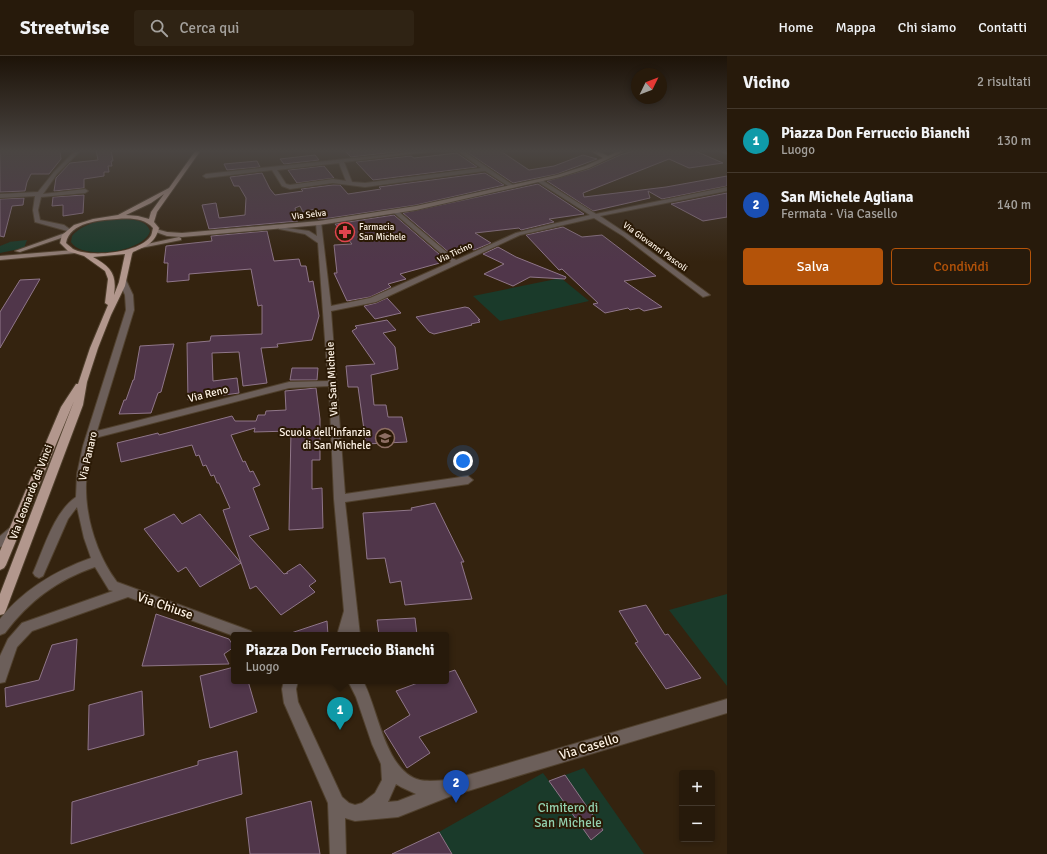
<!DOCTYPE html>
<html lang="it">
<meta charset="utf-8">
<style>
:root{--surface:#271a0b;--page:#2f2314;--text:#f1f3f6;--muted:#a4a19d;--line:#43382c;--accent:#b45309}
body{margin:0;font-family:Signika,sans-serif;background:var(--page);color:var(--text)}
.controls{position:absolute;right:12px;bottom:12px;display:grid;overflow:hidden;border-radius:4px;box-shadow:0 2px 6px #0003}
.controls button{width:36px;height:36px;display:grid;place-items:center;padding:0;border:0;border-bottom:1px solid var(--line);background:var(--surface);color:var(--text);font:20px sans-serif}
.compass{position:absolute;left:631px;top:12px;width:36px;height:36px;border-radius:50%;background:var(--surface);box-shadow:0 2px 6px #0003;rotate:47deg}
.you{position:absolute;left:463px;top:405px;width:14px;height:14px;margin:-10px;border:3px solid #fff;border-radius:50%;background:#1a73e8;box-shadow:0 0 0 6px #1a73e833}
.badge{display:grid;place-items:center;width:26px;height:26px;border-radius:50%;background:var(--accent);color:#fff;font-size:13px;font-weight:700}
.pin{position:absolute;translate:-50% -33px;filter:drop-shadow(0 1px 2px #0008)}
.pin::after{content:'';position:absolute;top:21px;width:14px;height:12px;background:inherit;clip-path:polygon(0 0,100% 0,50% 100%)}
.popup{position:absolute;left:231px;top:576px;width:218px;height:52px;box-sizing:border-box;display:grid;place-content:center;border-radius:4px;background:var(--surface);filter:drop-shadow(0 1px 3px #0005);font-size:13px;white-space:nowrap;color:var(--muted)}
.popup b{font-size:15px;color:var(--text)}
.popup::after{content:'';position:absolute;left:50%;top:100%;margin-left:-8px;border:8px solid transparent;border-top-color:var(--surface)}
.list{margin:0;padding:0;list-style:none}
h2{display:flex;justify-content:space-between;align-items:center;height:52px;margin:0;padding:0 16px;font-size:17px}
h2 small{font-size:13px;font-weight:400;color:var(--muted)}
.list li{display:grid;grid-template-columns:26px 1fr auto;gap:12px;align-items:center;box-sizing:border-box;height:64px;padding:0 16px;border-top:1px solid var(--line)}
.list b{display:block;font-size:15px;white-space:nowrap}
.list p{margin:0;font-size:13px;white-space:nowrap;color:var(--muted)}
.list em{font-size:13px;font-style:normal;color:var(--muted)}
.actions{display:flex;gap:8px;padding:12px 16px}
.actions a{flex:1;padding:9px 0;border:1px solid var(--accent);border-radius:4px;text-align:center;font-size:14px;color:var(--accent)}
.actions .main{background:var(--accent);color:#fff}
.icon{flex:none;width:22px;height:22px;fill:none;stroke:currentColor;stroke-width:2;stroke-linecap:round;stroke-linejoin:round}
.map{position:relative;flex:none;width:727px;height:798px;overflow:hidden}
header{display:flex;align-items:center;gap:24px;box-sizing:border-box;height:56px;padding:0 20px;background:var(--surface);border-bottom:1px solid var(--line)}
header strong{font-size:19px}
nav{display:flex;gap:22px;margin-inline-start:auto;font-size:14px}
.search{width:280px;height:36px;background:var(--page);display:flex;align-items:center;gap:10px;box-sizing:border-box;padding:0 14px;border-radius:4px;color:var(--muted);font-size:15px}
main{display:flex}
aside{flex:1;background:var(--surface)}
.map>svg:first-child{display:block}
.green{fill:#1a3a2a}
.building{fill:#50364a;stroke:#8f7689}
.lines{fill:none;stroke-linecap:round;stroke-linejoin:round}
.street-casing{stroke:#50402d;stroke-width:2}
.secondary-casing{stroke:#50402d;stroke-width:2}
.primary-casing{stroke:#50402d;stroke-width:2}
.street{fill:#6c5f5a;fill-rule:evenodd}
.secondary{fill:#937f77;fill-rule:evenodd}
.primary{fill:#b2978d;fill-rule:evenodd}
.labels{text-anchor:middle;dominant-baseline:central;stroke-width:4;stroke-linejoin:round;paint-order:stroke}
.far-street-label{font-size:9px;fill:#fdf2e5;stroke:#2a1905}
.far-poi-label{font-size:9px;fill:#fdf2e5;stroke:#2a1905;text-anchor:start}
.street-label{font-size:11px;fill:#fdf2e5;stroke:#2a1905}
.poi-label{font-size:11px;fill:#fdf2e5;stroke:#2a1905;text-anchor:end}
.near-street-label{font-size:13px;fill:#fdf2e5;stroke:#2a1905}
.near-park-label{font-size:13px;fill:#92cfae;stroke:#2a1905}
</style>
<header>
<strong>Streetwise</strong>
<div class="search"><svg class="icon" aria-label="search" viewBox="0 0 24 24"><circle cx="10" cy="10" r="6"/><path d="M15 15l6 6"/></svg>Cerca qui</div>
<nav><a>Home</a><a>Mappa</a><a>Chi siamo</a><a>Contatti</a></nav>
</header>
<main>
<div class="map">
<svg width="727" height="798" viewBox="0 0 727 798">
<rect width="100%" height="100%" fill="#34230f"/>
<!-- green -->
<g class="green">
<path d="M127,163C136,164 147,165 150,175C145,196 82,205 71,186L72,180C85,165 108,163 127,163Z"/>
<polygon points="27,184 24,192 0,197 0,190 10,186 8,186"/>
<polygon points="561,222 589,245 500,265 473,240"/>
<polygon points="727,538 727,630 669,554"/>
<polygon points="584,712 644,798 452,798 439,776 543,717 549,725"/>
</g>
<!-- building -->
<g class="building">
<polygon points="0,94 60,94 61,103 49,118 31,118 27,126 25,135 0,136"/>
<polygon points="96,94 111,94 113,105 111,105 112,110 108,110 109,116 104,116 104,120 84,123 84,132 54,135 56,122 70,107 98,104"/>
<polygon points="362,94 404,94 405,95 351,101 346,96"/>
<polygon points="478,94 499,94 529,114 554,110 583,99 597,103 557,118 513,127 467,96"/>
<polygon points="637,94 693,94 723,107 689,112 669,103 583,137 584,141 666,131 727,120 727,130 662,143 648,135 650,142 593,155 547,125 589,113 620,99"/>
<polygon points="457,97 477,111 373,124 356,106 411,100 414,102"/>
<polygon points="315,99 319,104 284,108 280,103"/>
<polygon points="257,105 260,111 227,114 224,108"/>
<polygon points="324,110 334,122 297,127 288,114"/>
<polygon points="262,117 270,133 275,139 303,135 301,133 333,129 340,129 348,138 381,133 379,131 485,117 504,129 416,149 330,162 318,163 315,153 303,156 300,150 295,152 298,165 209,173 202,149 216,147 219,162 245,159 246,142 239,130 234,130 230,121"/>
<polygon points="538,128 584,158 549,163 554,166 521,174 519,172 475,177 491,187 474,194 471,193 452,199 403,157"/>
<polygon points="727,137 727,161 703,165 671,148"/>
<polygon points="84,139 83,157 63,160 63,149 52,150 53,141"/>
<polygon points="24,142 23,149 12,150 4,181 0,180 0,143"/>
<polygon points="394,159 447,205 400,218 406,223 388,228 391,231 370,241 347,245 334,217 337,217 334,189 352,188 335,168"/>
<polygon points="563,171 582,181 602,179 656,220 624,225 662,251 644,255 639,252 630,254 628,252 605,257 593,248 598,247 562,213 559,214 526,179"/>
<polygon points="267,175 274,205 299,203 301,210 306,210 309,226 313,225 319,260 312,284 277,288 278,291 261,292 267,327 243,330 239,296 212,297 213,325 237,322 239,337 188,344 187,287 210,285 211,280 262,278 262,249 258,250 251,213 189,218 189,224 167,226 168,207 164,207 166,190 212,185 211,180"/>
<polygon points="498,191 516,201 566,221 565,223 530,221 513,230 484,218 504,208 483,198"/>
<polygon points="40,223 0,292 0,256 20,224"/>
<polygon points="387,242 401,257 375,263 364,250 376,247"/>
<polygon points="465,251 469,252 480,264 478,264 480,266 471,268 472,269 434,278 429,276 416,261"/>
<polygon points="387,264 396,274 383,277 395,291 398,313 371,319 374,349 386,349 388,361 402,361 407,386 366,388 358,331 348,331 346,310 375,308 352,275 357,272 355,270"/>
<polygon points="174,288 161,336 158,337 151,357 119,358 124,344 126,344 133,324 134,324 140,290"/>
<polygon points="292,312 318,312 317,324 290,324"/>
<polygon points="316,332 320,363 320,404 312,404 312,433 322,432 323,472 289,474 291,375 254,376 255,372 231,379 243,406 245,405 250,416 253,415 260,429 253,432 269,473 249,480 284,518 287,517 287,518 287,516 300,508 316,525 309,530 315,536 281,559 256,530 250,533 223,454 230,452 219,427 217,427 214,419 211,420 206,409 203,410 199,399 196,400 192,389 121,406 117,387 158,377 159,379 232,360 235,365 256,365 258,359 265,359 266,355 286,354 285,335"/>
<polygon points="435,447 464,506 461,506 472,543 405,549 401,525 390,527 385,502 367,503 363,457 412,454 411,452"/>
<polygon points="174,458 182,468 200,458 241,507 200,531 186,511 178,516 144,473"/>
<polygon points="646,549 665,579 668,578 701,622 666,633 635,587 638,586 619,555"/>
<polygon points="156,558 229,583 234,591 224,598 229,608 142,610"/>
<polygon points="415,562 417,579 379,579 377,564"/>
<polygon points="327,565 328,579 291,579 291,577"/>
<polygon points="77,583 74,634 6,651 5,632 39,624 52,589"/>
<polygon points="234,611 234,625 248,625 257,656 210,672 200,620"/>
<polygon points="455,614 477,656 419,681 430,697 407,712 384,675 410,659 396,635 423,625 446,625 446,617"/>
<polygon points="142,635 144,679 88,694 89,649"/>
<polygon points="237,695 242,738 71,788 72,746 198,709 198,705"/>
<polygon points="565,719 603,774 591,784 549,725"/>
<polygon points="311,745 320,798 250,798 246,762"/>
<polygon points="439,776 452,798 392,798"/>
</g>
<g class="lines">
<!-- street casing -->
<g class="street-casing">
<g id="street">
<polygon points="76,94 81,94 57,118 43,138 85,133 88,135 85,137 41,141 38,154 40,164 64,169 71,174 71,176 35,166 33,154 35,140 0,142 0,138 38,136 54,116"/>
<path d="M429,94H446L344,106L352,126L365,127L481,112L456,94H462L516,131L511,132L485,115L365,131L333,127L290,133L282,130L272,114L206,122L203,120L206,118ZM339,107L346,125L333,123L290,129L286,128L277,114Z"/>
<polygon points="719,94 727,95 727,98 719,95"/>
<path d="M538,124H542L596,158L727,131V135L600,160L627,178L710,239L703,241L623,180L594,162L520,179L376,246L331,255L345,438L468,420L473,424L468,428L345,446L360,579H337L344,555L334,443L329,330L289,332L95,382C91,397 87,412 86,428C85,461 97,500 117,526L251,575L253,579H234V580L128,541L32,575L17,591L5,626L0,627V600L8,583L22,567L113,535L109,534L95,511C57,524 29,545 5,577L0,579V563C24,533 55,515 91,502L84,482L77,451L68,463L43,520L39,522L35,520L33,517C44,492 54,456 76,441L77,418L83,390L126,254L125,239L119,226L120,224H126L133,239L134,254L97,375L289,326L328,325L318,187L305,178L279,173V171L309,175L317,180L316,167L321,166L331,250L370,242L451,206L394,157V155H398L456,204L516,177L590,159L538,126Z"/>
<polygon points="16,469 20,470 22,473 20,476 4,490 0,491 0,480 12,470"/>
<path d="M284,625H298L296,633L298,646L342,741L349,747L355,749L362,747L375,737L382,724L381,708L372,688L356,641L348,625H363C378,652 385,716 420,724C429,726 441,724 451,724L727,643V657L451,740L398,761L355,765L345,762L346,798H330L328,747L284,647L282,633ZM396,728L401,731L416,738L398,745L388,746Z"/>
</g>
</g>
<!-- secondary casing -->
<g class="secondary-casing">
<g id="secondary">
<polygon points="589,94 595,94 608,100 621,94 627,94 589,112 560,121 416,154 319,169 182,181 167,180 153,175 156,173 167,176 182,177 319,165 416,150 557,119 585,110 603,102"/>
<polygon points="65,177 67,178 67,180 20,196 15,195"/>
<polygon points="179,181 181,182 181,184 141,192 138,190"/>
<polygon points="74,194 76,195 76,197 0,204 0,200"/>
</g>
</g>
<!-- primary casing -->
<g class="primary-casing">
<path id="primary" d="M196,94H201L157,156L154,166L159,172C155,187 147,190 133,196L132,198L125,230L111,259L98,292L87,326L83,349L6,554L4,558L0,559V538L74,345L6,509L4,512L0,514V495L61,351L76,328H78L90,292L108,249L105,247L108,223L105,215L84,200L68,195L60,187L62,179L74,169L93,163L118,159L169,132ZM164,138L151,156L149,163L138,160L126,159L151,147ZM117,163C130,162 144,162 153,172C152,175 152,179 150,181C138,197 90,202 73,193C71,191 68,189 66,187C70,166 100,164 117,163ZM125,198L119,226L114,239C117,218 111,211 93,201Z"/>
</g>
<!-- street -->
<use href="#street" class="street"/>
<!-- secondary -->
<use href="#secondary" class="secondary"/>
<!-- primary -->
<use href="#primary" class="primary"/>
</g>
<!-- sky -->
<linearGradient id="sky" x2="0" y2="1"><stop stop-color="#1d1308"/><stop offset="0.46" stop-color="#4a4542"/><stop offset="1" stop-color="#4a4542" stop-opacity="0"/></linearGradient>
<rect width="727" height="206" fill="url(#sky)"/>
<!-- icons -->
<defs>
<g id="pharmacy-ring" transform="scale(1)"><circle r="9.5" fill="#2a1905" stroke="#e0444e" stroke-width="1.5"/><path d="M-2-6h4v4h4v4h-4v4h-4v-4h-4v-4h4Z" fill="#e0444e"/></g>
<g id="school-ring" transform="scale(1)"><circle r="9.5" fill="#2a1905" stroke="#8d6e63" stroke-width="1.5"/><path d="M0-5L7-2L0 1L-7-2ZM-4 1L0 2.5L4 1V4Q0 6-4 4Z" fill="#8d6e63"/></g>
</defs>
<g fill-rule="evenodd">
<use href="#pharmacy-ring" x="345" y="176"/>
<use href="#school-ring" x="385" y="382"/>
</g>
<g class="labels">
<!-- far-street labels -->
<g class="far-street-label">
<text transform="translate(309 159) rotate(-7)">Via Selva</text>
<text transform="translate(655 191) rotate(36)">Via Giovanni Pascoli</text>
<text transform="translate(455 197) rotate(-25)">Via Ticino</text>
</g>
<!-- far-poi labels -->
<g class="far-poi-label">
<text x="359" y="171">Farmacia<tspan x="359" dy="10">San Michele</tspan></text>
</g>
<!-- street labels -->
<g class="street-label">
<text transform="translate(332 323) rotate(-93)">Via San Michele</text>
<text transform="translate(208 338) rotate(-14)">Via Reno</text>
<text transform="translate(88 400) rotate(-77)">Via Panaro</text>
<text transform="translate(31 436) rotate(-69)">Via Leonardo da Vinci</text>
</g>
<!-- poi labels -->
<g class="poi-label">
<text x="371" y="376">Scuola dell'Infanzia<tspan x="371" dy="13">di San Michele</tspan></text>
</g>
<!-- near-street labels -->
<g class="near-street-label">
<text transform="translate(165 550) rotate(19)">Via Chiuse</text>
<text transform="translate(589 691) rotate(-17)">Via Casello</text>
</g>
<!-- near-park labels -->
<g class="near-park-label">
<text x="568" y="752">Cimitero di<tspan x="568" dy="15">San Michele</tspan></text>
</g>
</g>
</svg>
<div class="controls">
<button>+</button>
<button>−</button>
</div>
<svg class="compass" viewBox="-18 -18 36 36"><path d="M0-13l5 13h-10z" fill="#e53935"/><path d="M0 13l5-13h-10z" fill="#a4a19d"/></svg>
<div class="you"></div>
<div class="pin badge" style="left:340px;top:674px;background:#0f9aa8">1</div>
<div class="popup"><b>Piazza Don Ferruccio Bianchi</b>Luogo</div>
<div class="pin badge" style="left:456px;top:747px;background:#1a4fb4">2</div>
</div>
<aside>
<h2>Vicino<small>2 risultati</small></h2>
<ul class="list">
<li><span class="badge" style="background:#0f9aa8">1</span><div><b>Piazza Don Ferruccio Bianchi</b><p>Luogo</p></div><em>130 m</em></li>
<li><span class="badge" style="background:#1a4fb4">2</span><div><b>San Michele Agliana</b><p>Fermata · Via Casello</p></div><em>140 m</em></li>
</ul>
<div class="actions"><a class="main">Salva</a><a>Condividi</a></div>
</aside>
</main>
